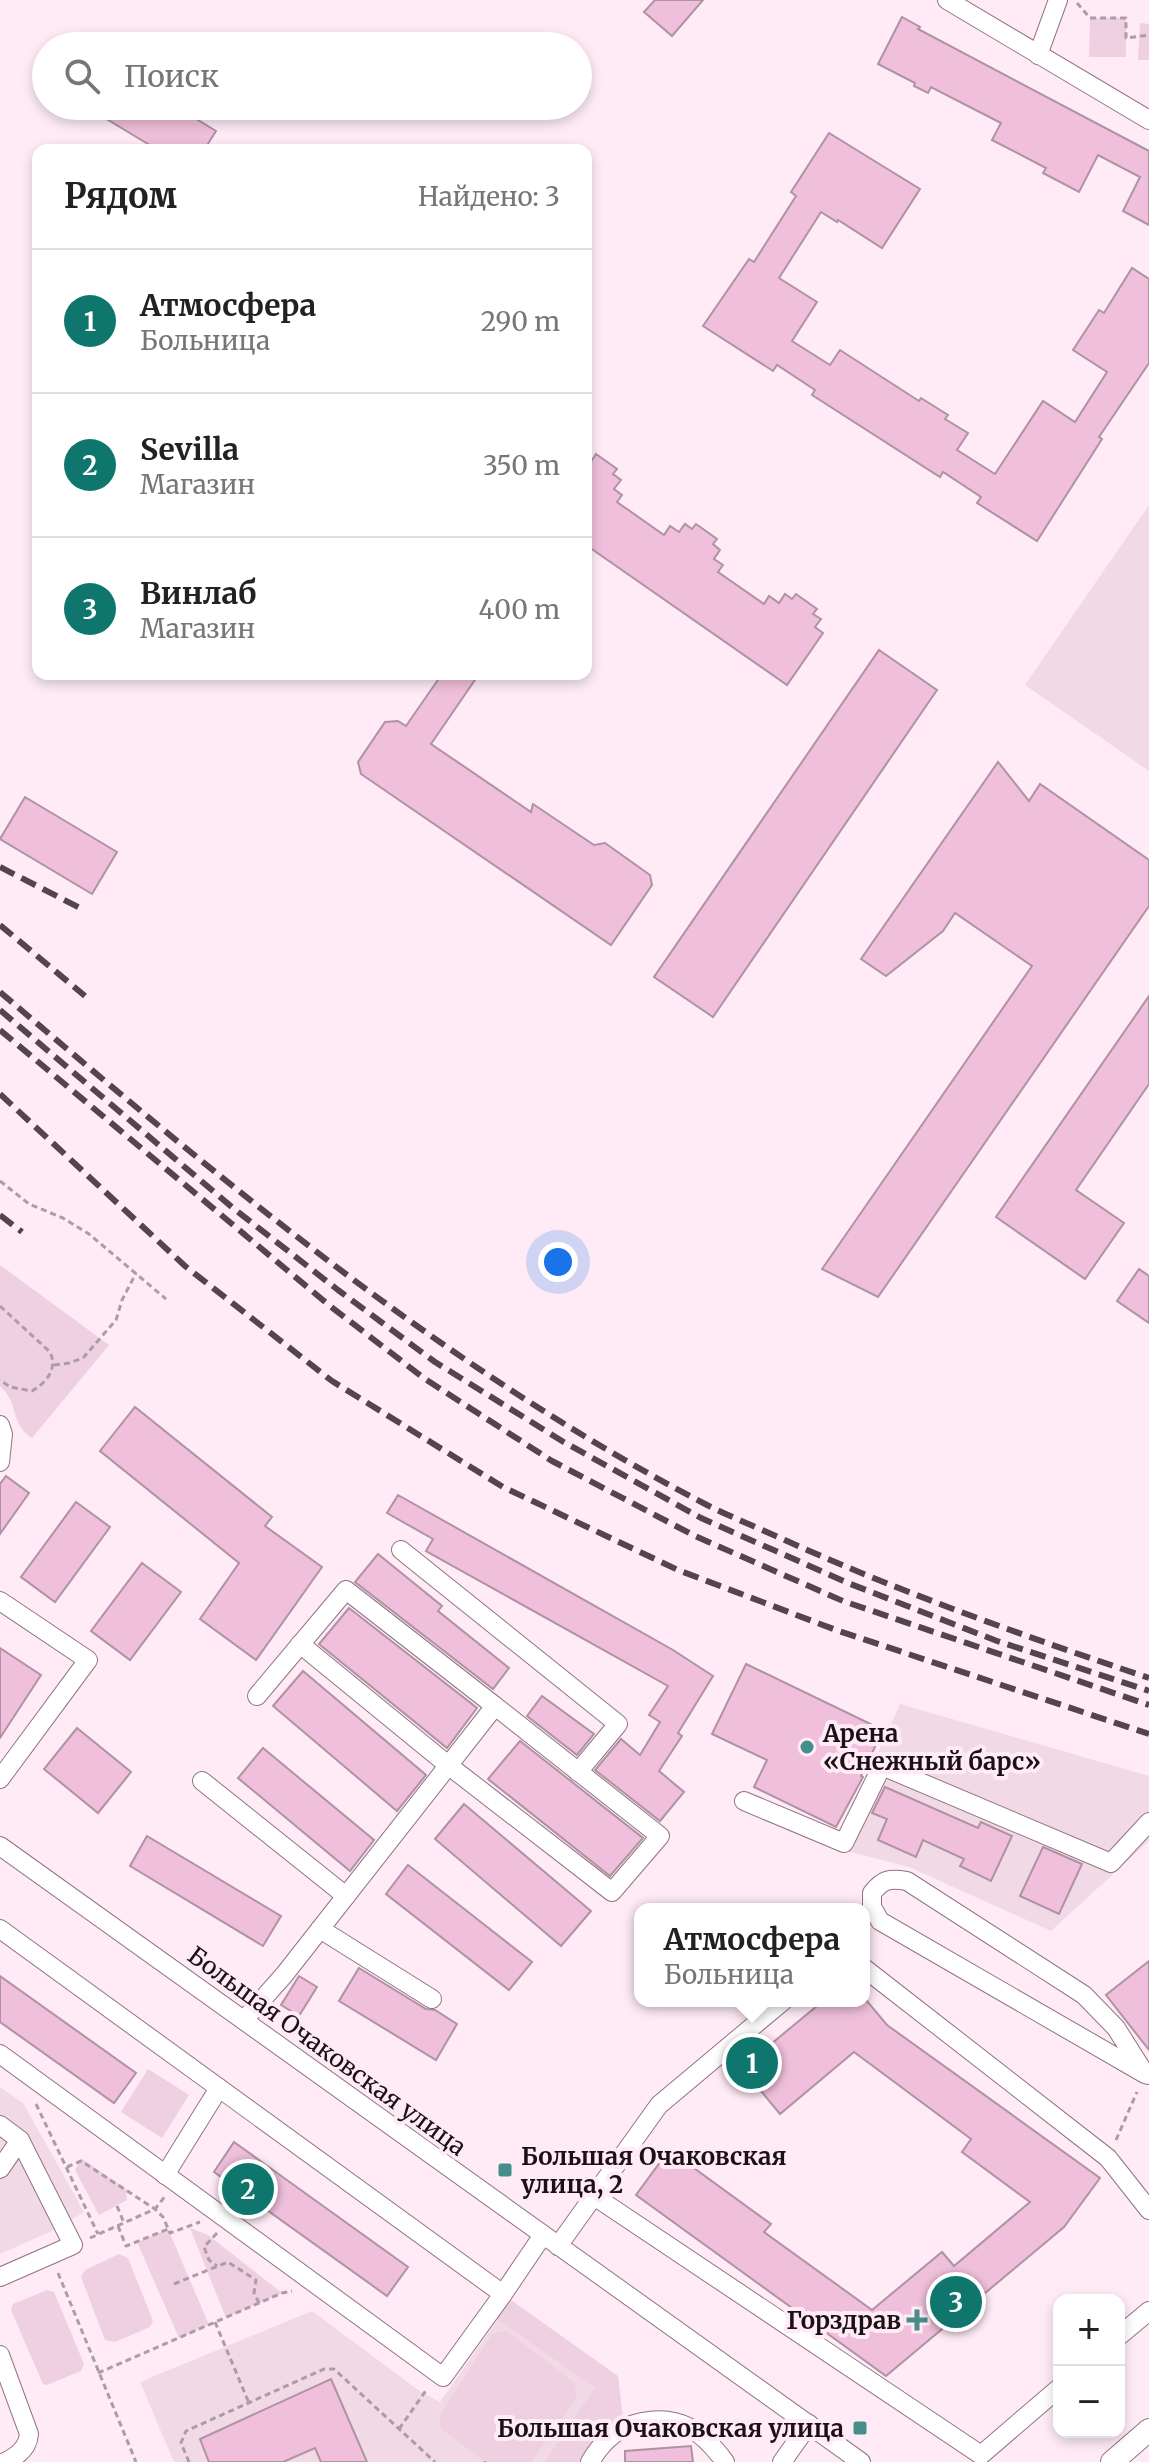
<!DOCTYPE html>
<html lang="ru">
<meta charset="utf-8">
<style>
:root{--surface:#fff;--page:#f2f2f2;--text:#222;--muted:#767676;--line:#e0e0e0;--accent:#0f766e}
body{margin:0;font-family:Merriweather,serif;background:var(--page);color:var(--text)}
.controls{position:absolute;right:24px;bottom:24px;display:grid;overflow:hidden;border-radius:16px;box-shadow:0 4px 12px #0003}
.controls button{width:72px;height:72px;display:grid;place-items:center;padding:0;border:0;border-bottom:2px solid var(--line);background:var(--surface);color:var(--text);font:40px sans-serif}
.you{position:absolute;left:558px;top:1262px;width:28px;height:28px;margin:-20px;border:6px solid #fff;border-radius:50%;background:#1a73e8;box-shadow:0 0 0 12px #1a73e833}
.badge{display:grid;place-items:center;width:52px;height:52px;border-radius:50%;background:var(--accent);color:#fff;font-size:26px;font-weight:700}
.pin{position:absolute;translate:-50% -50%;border:4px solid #fff;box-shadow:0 2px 8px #0006}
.popup{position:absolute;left:634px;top:1903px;width:236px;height:104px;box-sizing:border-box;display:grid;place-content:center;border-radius:16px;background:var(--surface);filter:drop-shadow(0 2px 6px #0005);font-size:26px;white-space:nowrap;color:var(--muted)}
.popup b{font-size:30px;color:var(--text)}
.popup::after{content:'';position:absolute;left:50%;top:100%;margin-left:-16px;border:16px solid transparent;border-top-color:var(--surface)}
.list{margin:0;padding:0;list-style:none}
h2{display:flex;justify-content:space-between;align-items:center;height:104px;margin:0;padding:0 32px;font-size:34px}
h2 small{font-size:26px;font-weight:400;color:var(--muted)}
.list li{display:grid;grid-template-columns:52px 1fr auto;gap:24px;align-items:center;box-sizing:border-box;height:144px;padding:0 32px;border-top:2px solid var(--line)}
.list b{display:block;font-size:30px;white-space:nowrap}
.list p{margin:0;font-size:26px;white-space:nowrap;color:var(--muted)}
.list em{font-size:26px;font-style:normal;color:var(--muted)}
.icon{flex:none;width:44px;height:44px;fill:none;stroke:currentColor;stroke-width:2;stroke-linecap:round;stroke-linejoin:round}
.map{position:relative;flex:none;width:1149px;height:2462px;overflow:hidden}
.search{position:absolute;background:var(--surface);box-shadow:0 4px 12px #0003;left:32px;top:32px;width:560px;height:88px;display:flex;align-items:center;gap:20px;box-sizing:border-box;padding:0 28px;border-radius:44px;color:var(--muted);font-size:30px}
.panel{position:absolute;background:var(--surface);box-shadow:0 4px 12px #0003;left:32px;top:144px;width:560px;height:536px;border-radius:16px}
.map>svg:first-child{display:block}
.built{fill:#f1dae6}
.green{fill:#efd0e1}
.building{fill:#efbfdb;stroke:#af92a3;stroke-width:2}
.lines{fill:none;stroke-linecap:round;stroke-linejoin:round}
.minor-casing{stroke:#907484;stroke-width:20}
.major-casing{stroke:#907484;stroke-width:24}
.path{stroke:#ac9ca5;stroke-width:3;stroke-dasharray:6 4;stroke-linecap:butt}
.minor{stroke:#fff;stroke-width:18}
.major{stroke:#fff;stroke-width:22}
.rail{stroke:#52454c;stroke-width:6;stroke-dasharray:16 8;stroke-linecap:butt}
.poi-dot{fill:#468e8c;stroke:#feebf6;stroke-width:3}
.labels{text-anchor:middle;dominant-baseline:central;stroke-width:8;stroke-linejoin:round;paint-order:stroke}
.poi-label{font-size:24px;font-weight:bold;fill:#1b1016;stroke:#feebf6;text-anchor:start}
.street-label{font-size:24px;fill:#1b1016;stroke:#feebf6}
</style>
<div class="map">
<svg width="1149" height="2462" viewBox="0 0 1149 2462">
<rect width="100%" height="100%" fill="#feebf6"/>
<!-- built -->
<g class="built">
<polygon points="1149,505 1149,771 1025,685"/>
<polygon points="900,1704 1149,1776 1149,1841 1051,1931 909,1867 835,1848"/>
<polygon points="0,2087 23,2103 84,2212 52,2231 0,2254"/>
<polygon points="312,2311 421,2392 440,2402 498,2319 596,2388 544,2462 174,2462 140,2382"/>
</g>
<!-- green -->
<g class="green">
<polygon points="1090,18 1126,18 1126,57 1089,57"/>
<polygon points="1140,23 1149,24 1149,60 1138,60"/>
<path d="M0,1265L109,1345L32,1438C9,1423 20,1404 0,1386Z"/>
<polygon points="148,2069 189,2095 162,2138 121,2112"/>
<polygon points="82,2159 126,2189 127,2200 99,2215 75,2170"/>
<polygon points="190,2228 208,2235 282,2293 226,2318"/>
<polygon points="168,2229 209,2325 179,2338 137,2242"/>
<polygon points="119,2254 128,2258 153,2321 150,2327 115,2342 105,2340 81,2277 85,2270"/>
<polygon points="47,2290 54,2292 84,2364 81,2371 47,2385 43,2384 11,2310 13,2304"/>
<polygon points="508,2298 618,2376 624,2426 590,2462 544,2462 595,2388 494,2317"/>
<polygon points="507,2331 575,2383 576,2399 531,2462 486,2462 441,2429 440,2415 492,2334"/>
</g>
<!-- building -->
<g class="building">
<polygon points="655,0 703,0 672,36 644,12"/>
<polygon points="902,17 920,27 918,29 1149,151 1149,225 1123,211 1140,177 1098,155 1079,192 1043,173 1046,168 992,140 1001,123 931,87 928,93 914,86 915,83 878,64"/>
<polygon points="85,106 175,106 216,131 204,150 158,150"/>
<polygon points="829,133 920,189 882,248 838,220 837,222 821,212 779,278 817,302 792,341 830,365 840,350 919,401 921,398 948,415 945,419 968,433 957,450 995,474 1043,401 1075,422 1107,372 1073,350 1099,310 1104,313 1132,268 1149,279 1149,363 1099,437 1102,439 1037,541 977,503 981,497 943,472 940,477 812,395 815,390 777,365 773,371 703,326 749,259 754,262 796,196 791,192"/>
<polygon points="596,454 617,469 613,474 621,480 614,489 622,495 617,502 664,535 670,526 679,532 685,524 692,529 696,524 717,539 713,544 720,550 714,559 723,565 718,572 764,604 769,596 779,603 785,594 792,599 796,594 817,609 813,614 821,619 815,627 823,633 787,685 586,545 586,456 592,460"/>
<polygon points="879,650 937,690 713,1017 654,977"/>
<polygon points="442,674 479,674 431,744 531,812 533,804 594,845 605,843 650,875 652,885 611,945 361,774 358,762 385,722 398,721 406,726"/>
<polygon points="998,762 1029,801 1040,784 1149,860 1149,906 878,1297 822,1269 1032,966 955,913 943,931 886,976 861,959"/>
<polygon points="25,797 117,852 92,894 0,839"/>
<polygon points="1149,996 1149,1084 1076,1190 1124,1223 1085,1279 996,1217"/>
<polygon points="1139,1269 1149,1276 1149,1323 1117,1301"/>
<polygon points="135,1407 272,1517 265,1526 322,1567 256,1660 200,1619 239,1563 100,1451"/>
<polygon points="6,1476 29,1493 0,1534 0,1484"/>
<polygon points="398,1495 673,1650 713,1676 678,1733 682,1736 659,1771 684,1792 660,1821 595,1770 621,1739 640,1755 660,1722 649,1715 668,1686 426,1551 433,1539 387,1513"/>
<polygon points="76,1502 110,1527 55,1602 21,1577"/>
<polygon points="378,1554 442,1606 438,1611 509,1668 493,1689 355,1582"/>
<polygon points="142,1563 181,1592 130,1660 91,1631"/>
<polygon points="349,1608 477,1708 447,1748 319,1644"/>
<polygon points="0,1648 41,1675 0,1738"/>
<polygon points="746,1664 883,1730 861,1776 863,1777 836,1827 754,1787 767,1760 712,1734"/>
<polygon points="303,1671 426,1775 397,1811 273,1706"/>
<polygon points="542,1696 594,1734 577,1755 527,1716"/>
<polygon points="77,1728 131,1772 98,1813 44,1769"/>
<polygon points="520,1741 643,1838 610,1876 488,1779"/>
<polygon points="263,1748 374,1840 350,1871 238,1778"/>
<polygon points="885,1787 978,1828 981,1822 1012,1836 991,1881 960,1866 964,1859 923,1840 916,1857 878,1840 887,1819 872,1813"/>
<polygon points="464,1804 591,1911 561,1946 435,1839"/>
<polygon points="147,1836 281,1916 263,1946 130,1866"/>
<polygon points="1043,1847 1082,1864 1059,1914 1020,1896"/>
<polygon points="408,1865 532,1962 509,1990 386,1894"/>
<polygon points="1149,1961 1149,2050 1106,1995"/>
<polygon points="359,1968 426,2009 435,2010 457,2024 436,2060 339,2001"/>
<polygon points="0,1976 136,2073 114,2103 0,2022"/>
<polygon points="299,1976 317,1987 299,2016 281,2005"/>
<polygon points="823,2001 867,2001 887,2025 1100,2178 1064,2227 886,2376 636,2195 669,2150 771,2224 764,2232 872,2310 942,2252 954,2266 1030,2202 962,2152 971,2139 854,2052 780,2114 742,2068"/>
<polygon points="234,2142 408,2267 387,2296 214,2172"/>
<polygon points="331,2379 367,2462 321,2462 315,2448 283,2462 209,2462 200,2439"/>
<polygon points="691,2446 693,2462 625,2462 625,2451"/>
</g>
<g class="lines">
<!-- minor casing -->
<g class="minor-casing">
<g id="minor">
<polyline points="947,0 1149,120"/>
<polyline points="1038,55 1058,0"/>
<polyline points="0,1425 3,1434 0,1462"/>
<polyline points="401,1550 618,1724 578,1772"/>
<polyline points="0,1601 88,1660 0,1779"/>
<polyline points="300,1644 448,1765 612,1892 660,1836 495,1706"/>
<polyline points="202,1781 346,1896"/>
<polyline points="744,1801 844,1843 882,1766 1111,1863 1149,1822"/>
<polyline points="0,1846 861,2462"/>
<polyline points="0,1929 503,2294 543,2235"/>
<polyline points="320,1929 432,1999"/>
<polyline points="864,1968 1108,2158 1149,2210"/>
<polyline points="244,2020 284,1975 495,1706 346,1590 257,1696"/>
<polyline points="0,2054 443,2377 503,2294"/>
<path d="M1145,2074L1116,2028L1084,1995L907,1881C890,1878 883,1879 872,1893V1907L880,1921L1145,2074L1149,2075"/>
<polyline points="0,2125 20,2140 73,2245 0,2277"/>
<polyline points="0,2169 20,2140"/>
<polyline points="165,2175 219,2088"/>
<polyline points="594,2196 981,2455 1059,2388"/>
<polyline points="558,2246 659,2105 783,2001"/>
<polyline points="1119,2336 1149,2311"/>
<path d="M0,2355L29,2434C28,2448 18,2456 5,2462"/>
<path d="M590,2462C603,2440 618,2427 642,2422C681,2414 703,2432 725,2462"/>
<polyline points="782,2462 809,2424"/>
</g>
</g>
<!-- major casing -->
<g class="major-casing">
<polyline id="major" points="1112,2462 1149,2430"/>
</g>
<!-- path -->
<g class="path">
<polyline points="1077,3 1090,18 1126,18 1126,38 1149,35"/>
<polyline points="0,1181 29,1204 63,1218 89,1234 166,1299"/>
<path d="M0,1306L50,1352C58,1369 46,1383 32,1391L10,1387L0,1380"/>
<polyline points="54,1365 69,1363 83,1358 116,1320 122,1300 136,1273"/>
<polyline points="36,2104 98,2234"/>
<polyline points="1116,2140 1137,2092"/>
<polyline points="67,2167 81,2161 155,2209 163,2217 170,2233 200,2222"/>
<polyline points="117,2206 124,2223"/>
<polyline points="118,2226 126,2246 168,2229"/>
<polyline points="217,2233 204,2247 209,2260 217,2266"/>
<polyline points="90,2238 155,2209 166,2195"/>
<polyline points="58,2273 136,2462"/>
<polyline points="174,2284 228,2262 256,2280 254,2293 259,2303"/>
<polyline points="215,2322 249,2403"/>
<polyline points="98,2373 282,2293 292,2291"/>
<polyline points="399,2429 427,2389"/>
<polyline points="189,2462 181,2443 186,2431 324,2369 334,2369 435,2462"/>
<polyline points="485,2462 485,2461"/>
</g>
<!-- minor -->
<use href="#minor" class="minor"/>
<!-- major -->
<use href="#major" class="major"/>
<!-- rail -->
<g class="rail">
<polyline points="0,867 80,908"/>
<polyline points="0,925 85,996"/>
<path d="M0,992C223,1182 445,1369 707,1505C733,1518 761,1529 787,1541C905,1594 1027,1637 1149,1678"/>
<polyline points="0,1010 233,1208 338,1290 435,1362 562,1441 701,1518 848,1583 997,1641 1149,1691"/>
<polyline points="0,1030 330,1306 425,1379 552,1461 695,1536 843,1601 1149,1705"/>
<polyline points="0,1094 185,1266 332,1381 503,1487 678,1570 836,1630 1149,1734"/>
<polyline points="0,1215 22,1232"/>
</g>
</g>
<!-- markers -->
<g class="poi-dot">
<circle cx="807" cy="1747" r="8"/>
<rect x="497" y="2162" width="16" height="16" rx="4"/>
<path d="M913 2308h8v8h8v8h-8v8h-8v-8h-8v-8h8z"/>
<rect x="852" y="2420" width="16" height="16" rx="4"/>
</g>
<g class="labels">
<!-- poi labels -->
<g class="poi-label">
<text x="823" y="1733">Арена<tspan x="823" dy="28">«Снежный барс»</tspan></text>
<text x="521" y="2156">Большая Очаковская<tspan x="521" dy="28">улица, 2</tspan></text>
<text x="901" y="2320" text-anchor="end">Горздрав</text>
<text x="844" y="2428" text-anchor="end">Большая Очаковская улица</text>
</g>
<!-- street labels -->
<g class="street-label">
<text transform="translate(327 2051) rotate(36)">Большая Очаковская улица</text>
</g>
</g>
</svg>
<div class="controls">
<button>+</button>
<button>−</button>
</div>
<div class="you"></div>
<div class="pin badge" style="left:752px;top:2063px">1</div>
<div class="popup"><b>Атмосфера</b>Больница</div>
<div class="pin badge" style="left:248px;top:2189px">2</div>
<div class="pin badge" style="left:956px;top:2302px">3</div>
<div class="search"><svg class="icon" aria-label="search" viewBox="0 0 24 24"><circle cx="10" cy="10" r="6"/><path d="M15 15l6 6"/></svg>Поиск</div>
<section class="panel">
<h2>Рядом<small>Найдено: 3</small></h2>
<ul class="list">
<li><span class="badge">1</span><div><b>Атмосфера</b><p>Больница</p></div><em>290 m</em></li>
<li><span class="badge">2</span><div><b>Sevilla</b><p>Магазин</p></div><em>350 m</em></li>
<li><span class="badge">3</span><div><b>Винлаб</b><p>Магазин</p></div><em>400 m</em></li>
</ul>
</section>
</div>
